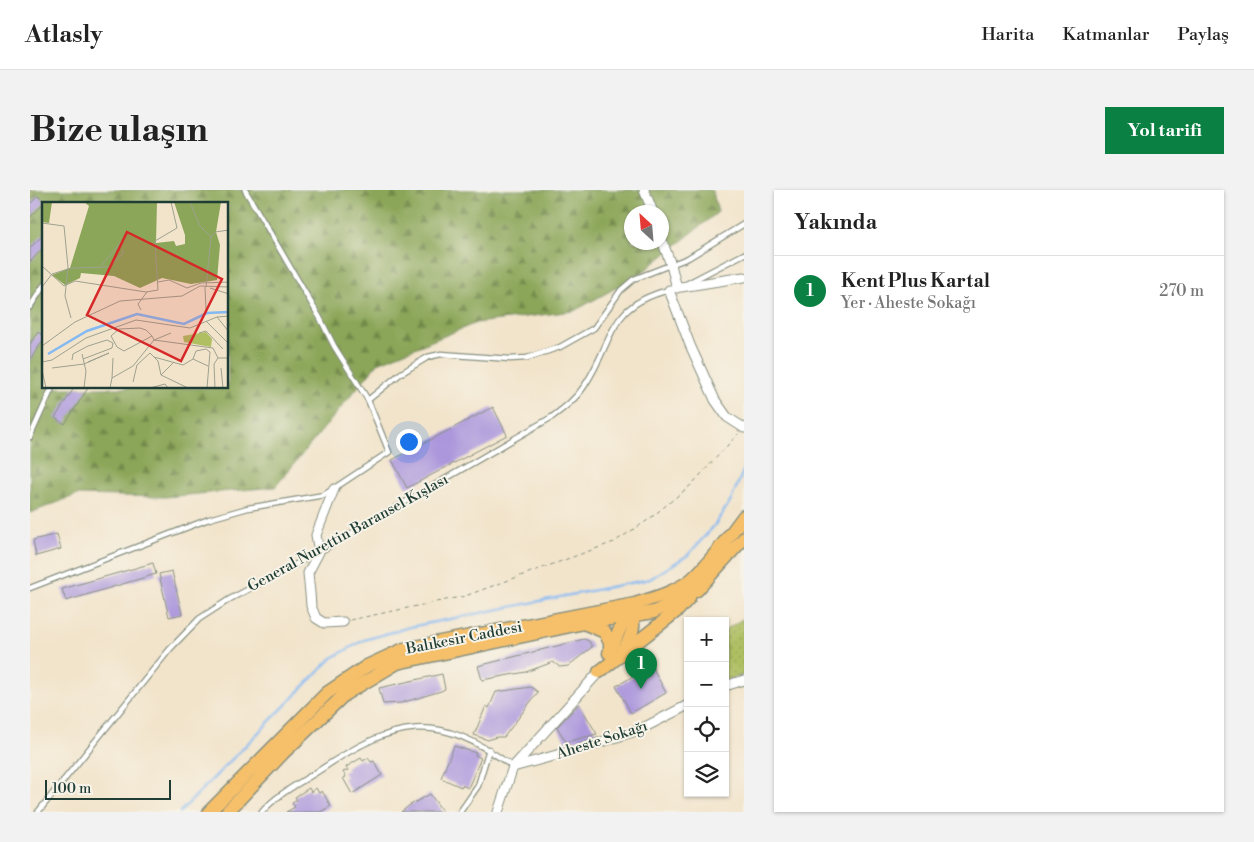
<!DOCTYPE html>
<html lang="tr">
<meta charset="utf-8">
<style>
:root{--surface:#fff;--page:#f2f2f2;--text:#222;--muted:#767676;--line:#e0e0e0;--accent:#0b8043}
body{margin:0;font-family:"Libre Bodoni",serif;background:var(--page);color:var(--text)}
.controls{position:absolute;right:15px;bottom:15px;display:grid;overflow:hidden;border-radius:0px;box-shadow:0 1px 4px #0004}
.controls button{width:45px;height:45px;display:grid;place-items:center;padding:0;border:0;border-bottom:1px solid var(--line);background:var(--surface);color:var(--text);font:25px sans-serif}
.compass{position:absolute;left:594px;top:15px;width:45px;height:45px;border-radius:50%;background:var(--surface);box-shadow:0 1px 4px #0004;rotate:334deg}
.scale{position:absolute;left:15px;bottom:12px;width:126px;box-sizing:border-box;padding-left:5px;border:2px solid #1f3d34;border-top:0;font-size:14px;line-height:18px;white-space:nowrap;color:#1f3d34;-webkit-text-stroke:4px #f7f3e8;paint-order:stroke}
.you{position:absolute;left:378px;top:251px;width:18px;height:18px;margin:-12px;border:4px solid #fff;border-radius:50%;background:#1a73e8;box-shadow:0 0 0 8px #1a73e833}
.badge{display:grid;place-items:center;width:32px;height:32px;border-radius:50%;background:var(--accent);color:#fff;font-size:16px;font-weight:700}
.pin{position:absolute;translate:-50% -41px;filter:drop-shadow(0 1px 2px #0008)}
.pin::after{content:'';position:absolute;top:26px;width:18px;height:15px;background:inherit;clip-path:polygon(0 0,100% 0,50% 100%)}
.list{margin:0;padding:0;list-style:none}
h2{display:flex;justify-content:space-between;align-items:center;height:65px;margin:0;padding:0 20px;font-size:21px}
h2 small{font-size:16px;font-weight:400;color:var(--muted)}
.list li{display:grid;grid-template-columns:32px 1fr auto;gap:15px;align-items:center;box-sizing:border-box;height:70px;padding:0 20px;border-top:1px solid var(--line)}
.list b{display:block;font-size:19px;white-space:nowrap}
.list p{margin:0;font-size:16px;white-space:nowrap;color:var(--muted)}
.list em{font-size:16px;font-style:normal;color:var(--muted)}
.icon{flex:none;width:28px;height:28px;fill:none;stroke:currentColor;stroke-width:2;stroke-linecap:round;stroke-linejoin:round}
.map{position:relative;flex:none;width:714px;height:622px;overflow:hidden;border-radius:0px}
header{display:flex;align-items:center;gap:30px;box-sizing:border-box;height:70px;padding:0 25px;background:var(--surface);border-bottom:1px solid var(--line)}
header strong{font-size:24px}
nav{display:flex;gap:28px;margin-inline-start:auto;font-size:18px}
.intro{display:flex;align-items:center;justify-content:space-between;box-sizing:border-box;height:120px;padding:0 30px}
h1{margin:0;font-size:35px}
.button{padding:12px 22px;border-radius:0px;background:var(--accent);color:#fff;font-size:18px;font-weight:700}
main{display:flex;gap:30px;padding:0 30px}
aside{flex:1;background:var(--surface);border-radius:0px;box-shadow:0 1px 4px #0004}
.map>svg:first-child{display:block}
.forest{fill:url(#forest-firs);stroke:#557246;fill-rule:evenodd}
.park{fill:url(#park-dots);stroke:#677e4b}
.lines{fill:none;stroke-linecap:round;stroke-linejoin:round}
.stream{stroke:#84b9f2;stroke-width:2.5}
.building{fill:#ac97dc}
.lane-casing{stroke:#889080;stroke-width:7}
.street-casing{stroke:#889080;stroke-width:11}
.primary-casing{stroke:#889080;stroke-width:15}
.path{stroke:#889080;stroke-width:1;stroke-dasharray:4 4;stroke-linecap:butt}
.lane{stroke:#fff;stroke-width:4.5}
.street{stroke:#fff;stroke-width:9}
.primary{stroke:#f6c06b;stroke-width:12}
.labels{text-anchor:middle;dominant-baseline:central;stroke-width:4;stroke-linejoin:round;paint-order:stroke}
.street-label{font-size:15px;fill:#1f3d34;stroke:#f7f3e8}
.inset-river{fill:none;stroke:#84b9f2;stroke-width:2.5}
.inset-road{fill:none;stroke:#9ea18f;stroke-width:1}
.view{fill:#d62828;fill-opacity:0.15;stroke:#d62828;stroke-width:2.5}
.inset-edge{fill:none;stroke:#1f3d34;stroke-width:2.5}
</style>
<header>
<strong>Atlasly</strong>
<nav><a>Harita</a><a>Katmanlar</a><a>Paylaş</a></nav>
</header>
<div class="intro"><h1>Bize ulaşın</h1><a class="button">Yol tarifi</a></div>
<main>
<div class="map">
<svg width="714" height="622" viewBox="0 0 714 622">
<defs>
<pattern id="forest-firs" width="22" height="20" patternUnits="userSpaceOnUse" patternTransform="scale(1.25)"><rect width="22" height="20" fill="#8ba658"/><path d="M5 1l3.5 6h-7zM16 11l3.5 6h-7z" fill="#71884a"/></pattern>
<pattern id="park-dots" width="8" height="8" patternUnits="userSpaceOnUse" patternTransform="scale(1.25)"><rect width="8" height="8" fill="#afbf62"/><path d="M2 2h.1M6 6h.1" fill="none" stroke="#8e9c52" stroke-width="1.8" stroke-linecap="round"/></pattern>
</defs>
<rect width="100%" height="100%" fill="#f7f3e8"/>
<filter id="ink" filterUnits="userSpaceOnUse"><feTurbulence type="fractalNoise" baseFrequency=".02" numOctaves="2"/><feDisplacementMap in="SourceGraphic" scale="10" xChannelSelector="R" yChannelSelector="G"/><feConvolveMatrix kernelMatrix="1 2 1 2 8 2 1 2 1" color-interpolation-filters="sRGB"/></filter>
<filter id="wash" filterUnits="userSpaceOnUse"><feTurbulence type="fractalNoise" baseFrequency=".0096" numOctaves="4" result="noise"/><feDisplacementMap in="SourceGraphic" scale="20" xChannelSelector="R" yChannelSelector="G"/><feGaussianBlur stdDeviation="1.12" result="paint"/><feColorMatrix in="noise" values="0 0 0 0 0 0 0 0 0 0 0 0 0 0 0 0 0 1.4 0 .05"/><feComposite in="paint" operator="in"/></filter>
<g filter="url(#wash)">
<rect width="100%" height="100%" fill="#f2e4cb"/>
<!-- forest -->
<path class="forest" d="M0,0H682L688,22L609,85L544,121L446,133L348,173L245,297L135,307L47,305L0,323ZM14,14H198V198H14ZM602,22H632V52H602Z"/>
<!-- park -->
<polygon class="park" points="714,428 714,485 695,490 695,440"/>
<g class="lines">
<!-- stream -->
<polyline class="stream" points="150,622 302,468 334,450 380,437 620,389 658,365 684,336 701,310 714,279"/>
</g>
<g id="blocks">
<!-- building -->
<g class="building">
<polygon points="8,6 15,12 0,28 0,14"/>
<polygon points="14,44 14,57 0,72 0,58"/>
<polygon points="8,142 14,146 14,149 0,170 0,154"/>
<polygon points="44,198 58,198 35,234 25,228"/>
<polygon points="463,217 477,245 377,298 362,270"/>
<polygon points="27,344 31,359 6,366 3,350"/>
<polygon points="123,373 126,384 36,411 32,399"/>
<polygon points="142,381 152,424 139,427 129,384"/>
<polygon points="554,449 559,451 562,457 538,476 530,477 523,472 496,482 452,490 448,476"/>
<polygon points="622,476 636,503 601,523 586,496"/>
<polygon points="412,484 415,499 411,501 371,513 353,514 349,498"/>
<polygon points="501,497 508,502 474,547 466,547 458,550 444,545 456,516 459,518 466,502"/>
<polygon points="549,514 567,544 536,552 527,537"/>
<polygon points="424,556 446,563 445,565 451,568 438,598 432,595 431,597 411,588"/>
<polygon points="331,568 333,571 338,568 341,572 344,571 352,585 322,604 313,588 316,587 313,582 318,580 316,577"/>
<polygon points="279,598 281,602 286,598 289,603 292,601 301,616 290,622 256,622 265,617 262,613 267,610 265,607"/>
<polygon points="400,604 413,622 371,622 380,615"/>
</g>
</g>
</g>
<g filter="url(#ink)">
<use href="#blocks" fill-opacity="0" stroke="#889080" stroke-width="1"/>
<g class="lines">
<!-- lane casing -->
<g class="lane-casing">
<g id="lane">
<polyline points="658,93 714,64"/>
<polyline points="0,117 14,95"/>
<polyline points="338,210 370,184 398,167 411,164 480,169 497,168 530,157 564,138 591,100 604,89 658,68 714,34"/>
<polyline points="0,247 22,198"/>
<polyline points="0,398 179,329 218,318 294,305 359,262 338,210 304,156 290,128 215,0"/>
<path d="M8,622L140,459L169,429L200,409L289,362L522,227C534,218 546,209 555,195C585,150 576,116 639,100"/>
<path d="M232,622C247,604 270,593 290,580C365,530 407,520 483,577"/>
<polyline points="430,622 448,596 459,559"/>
</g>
</g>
<!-- street casing -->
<g class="street-casing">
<g id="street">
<polyline points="614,0 623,22"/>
<polyline points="632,50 641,75 647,98"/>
<polyline points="651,97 714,87"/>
<polyline points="639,100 660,155 685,210 697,227 714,238"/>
<polyline points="304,299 286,345 289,362 278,383 280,403 281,416 286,428 294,433 313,432"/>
<polyline points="695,496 714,490"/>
<polyline points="483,577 549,559 609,540 658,515"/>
<polyline points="468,622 483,577 569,482"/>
</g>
</g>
<!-- primary casing -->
<g class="primary-casing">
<g id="primary">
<polyline points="556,434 575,442 580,453 580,462"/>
<path d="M593,460C601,448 609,431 597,419"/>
<polyline points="579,463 598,421"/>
<polyline points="569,482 648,420 659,408"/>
<path d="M179,622L297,503L337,476L374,459L605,414C624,408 646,402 662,389C682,371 698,347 714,326"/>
<polyline points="197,622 253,563 315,504 367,473 554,433 624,422 667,400 714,348"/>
</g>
</g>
<!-- path -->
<polyline class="path" points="320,430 435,406 584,352 618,330 661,295 708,244"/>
<!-- lane -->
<use href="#lane" class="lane"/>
<!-- street -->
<use href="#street" class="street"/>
<!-- primary -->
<use href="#primary" class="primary"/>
</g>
</g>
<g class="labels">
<!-- street labels -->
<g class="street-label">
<text transform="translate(318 343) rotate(-29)">General Nurettin Baransel Kışlası</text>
<text transform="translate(434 448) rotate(-11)">Balıkesir Caddesi</text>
<text transform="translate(572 550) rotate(-18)">Aheste Sokağı</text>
</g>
</g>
<!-- overview -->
<g transform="translate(12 12)">
<rect width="186" height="186" fill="#f2e4cb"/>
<path d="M0,0H10L7,21L0,20ZM42,0H115L114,41L132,39L134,44L143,42V33L132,0H179L174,30L178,43L175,78L149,82L120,76L98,86L72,74L39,71L38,76L23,83L10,73L28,66L47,4Z" fill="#8ba658"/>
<path d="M164,130L170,137L169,145L142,140L141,134Z" fill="#afbf62"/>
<path class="inset-river" d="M6,152L45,129L95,112L142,122L165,111L187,110"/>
<path class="inset-road" d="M148,0L158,24L169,35L164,85M0,21L22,24L26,65L23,94L29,116M169,35L173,30L187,28M0,64L22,84L33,79L104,90L116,88L113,39L135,26L129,0M59,64L79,40M116,80L127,78L145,86L159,81L187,80M0,85L10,72L29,66L66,65L80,53L81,48M163,85L164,108M168,86L187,92M99,108L96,102L105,90M175,115L187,130M164,119L187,142M157,131L164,129L181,147M110,134L82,149L75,145L69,134L77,127L98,126L104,128L110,134L112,138L171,146L176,156H187M0,144L33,120L78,99L140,94L158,84L187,85M40,152L44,169L42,186M112,155L141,163L151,157L154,149L164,147L168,150L165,186M151,157L166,164M30,158L31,152L46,144L65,138L71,141L70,146L41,157M0,160L10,158L44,136L94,118L148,126L175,115L187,114M10,166L42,162L67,151L46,160M179,166L181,186M0,168L4,186M119,173L146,186M70,176L71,156M91,180L95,163L108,151L116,159L119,173L132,160M68,186L70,176L91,164L112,138L129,131M108,186L123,182L126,186M173,186L172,162L176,156"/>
<path class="view" d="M85,30L180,77L139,159L45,113Z"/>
<rect width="186" height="186" class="inset-edge"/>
</g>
</svg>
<div class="controls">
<button>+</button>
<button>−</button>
<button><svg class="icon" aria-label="locate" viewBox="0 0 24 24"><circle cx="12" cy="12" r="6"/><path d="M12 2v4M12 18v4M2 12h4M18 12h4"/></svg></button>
<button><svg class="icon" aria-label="layers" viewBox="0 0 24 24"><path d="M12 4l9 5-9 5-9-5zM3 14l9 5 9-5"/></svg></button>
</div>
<svg class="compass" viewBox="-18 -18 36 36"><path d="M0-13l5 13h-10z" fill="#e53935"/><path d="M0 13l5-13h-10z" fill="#767676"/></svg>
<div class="scale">100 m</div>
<div class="you"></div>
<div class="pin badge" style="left:611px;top:499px">1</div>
</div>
<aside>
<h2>Yakında<small></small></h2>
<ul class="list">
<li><span class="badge">1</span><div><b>Kent Plus Kartal</b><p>Yer · Aheste Sokağı</p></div><em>270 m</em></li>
</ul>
</aside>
</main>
